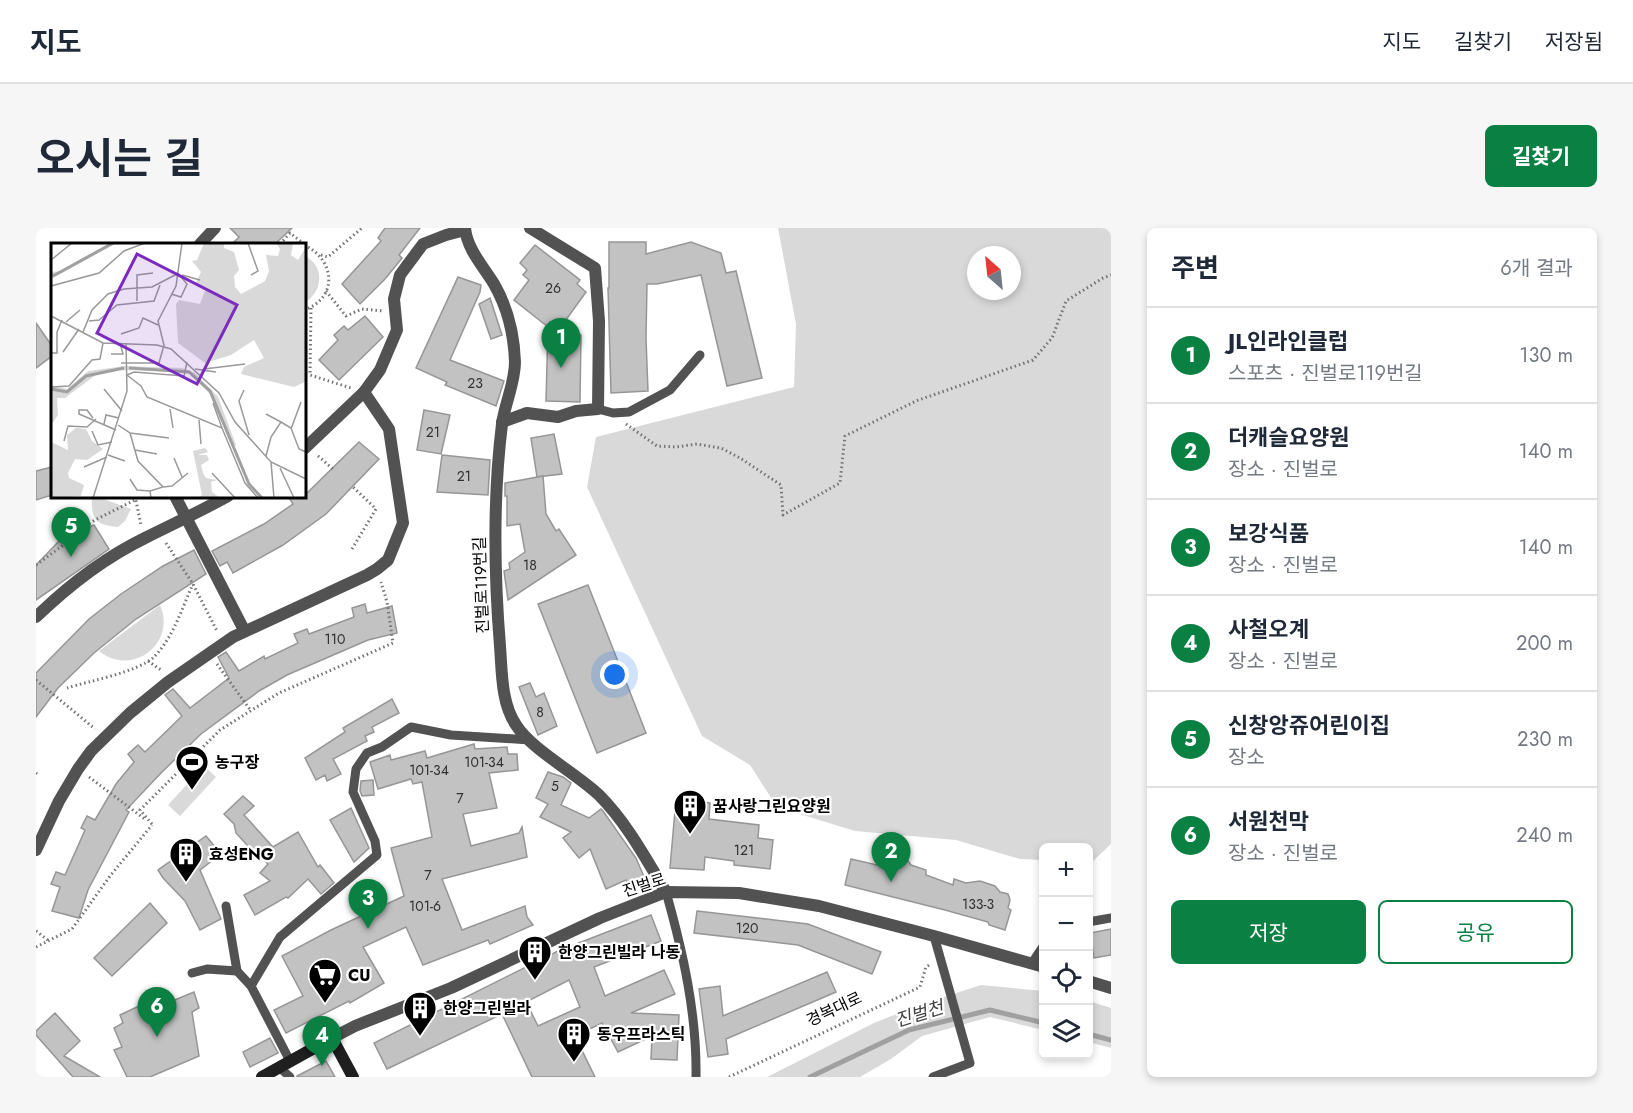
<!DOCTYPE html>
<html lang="ko">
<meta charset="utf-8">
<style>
:root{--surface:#fff;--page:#f6f6f7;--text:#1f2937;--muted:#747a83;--line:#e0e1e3;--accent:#0b8043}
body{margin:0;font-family:Jost,"Noto Sans KR",sans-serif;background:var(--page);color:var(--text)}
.controls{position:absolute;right:18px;bottom:18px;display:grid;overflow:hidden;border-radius:9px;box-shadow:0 3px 9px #0003}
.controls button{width:54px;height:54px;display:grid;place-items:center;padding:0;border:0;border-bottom:2px solid var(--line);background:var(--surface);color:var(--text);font:30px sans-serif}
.compass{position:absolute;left:931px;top:18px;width:54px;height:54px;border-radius:50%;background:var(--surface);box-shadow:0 3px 9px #0003;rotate:333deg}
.you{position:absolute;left:579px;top:447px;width:21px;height:21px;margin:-15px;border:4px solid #fff;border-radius:50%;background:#1a73e8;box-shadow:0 0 0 9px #1a73e833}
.badge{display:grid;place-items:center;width:39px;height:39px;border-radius:50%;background:var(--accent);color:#fff;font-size:20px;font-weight:700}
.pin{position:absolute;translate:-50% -50px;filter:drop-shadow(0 2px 3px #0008)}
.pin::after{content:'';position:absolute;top:32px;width:21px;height:18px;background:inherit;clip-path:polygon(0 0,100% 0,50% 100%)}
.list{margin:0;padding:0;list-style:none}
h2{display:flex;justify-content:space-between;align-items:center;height:78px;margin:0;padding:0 24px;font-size:26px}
h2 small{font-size:20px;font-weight:400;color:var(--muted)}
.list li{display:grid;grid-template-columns:39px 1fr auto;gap:18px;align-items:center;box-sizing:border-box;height:96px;padding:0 24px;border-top:2px solid var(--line)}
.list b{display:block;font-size:22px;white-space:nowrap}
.list p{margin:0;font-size:20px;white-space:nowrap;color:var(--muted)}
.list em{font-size:20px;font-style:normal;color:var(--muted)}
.actions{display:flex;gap:12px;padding:18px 24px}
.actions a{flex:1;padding:14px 0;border:2px solid var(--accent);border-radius:9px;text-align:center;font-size:21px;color:var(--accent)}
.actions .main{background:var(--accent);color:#fff}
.icon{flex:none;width:33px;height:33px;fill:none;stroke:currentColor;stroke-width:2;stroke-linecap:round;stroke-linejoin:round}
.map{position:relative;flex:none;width:1075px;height:849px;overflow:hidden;border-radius:9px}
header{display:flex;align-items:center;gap:36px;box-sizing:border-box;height:84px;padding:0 30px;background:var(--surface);border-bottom:2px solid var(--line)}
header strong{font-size:28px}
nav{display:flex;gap:33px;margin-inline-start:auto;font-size:21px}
.intro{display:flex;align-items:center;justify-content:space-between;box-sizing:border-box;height:144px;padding:0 36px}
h1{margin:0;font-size:42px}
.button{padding:15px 27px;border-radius:9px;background:var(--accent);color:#fff;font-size:21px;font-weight:700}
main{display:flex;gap:36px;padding:0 36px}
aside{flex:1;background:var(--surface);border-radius:9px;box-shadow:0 3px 9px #0003}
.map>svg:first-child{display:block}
.green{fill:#d9d9d9;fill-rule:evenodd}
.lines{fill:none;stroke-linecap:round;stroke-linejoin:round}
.stream{stroke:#a0a0a0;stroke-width:5}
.building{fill:#c2c2c2;stroke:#969696;stroke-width:1.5;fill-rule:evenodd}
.path{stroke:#747474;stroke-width:3;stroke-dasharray:1.5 3;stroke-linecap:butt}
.lane{stroke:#525252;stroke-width:9}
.street{stroke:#525252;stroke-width:12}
.secondary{stroke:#1f1f1f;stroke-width:12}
.labels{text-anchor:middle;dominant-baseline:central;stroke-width:4.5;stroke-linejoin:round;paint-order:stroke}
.number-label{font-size:14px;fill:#303030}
.street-label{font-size:16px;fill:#000;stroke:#fff}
.poi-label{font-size:16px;font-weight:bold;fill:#000;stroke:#fff;text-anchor:start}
.water-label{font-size:18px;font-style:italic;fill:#414141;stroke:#fff}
.inset-river{fill:none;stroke:#a0a0a0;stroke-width:3}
.inset-road{fill:none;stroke:#999;stroke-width:1.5}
.view{fill:#7b2cbf;fill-opacity:0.15;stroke:#7b2cbf;stroke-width:3}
.inset-edge{fill:none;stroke:#000;stroke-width:3}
</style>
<header>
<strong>지도</strong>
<nav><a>지도</a><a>길찾기</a><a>저장됨</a></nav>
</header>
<div class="intro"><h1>오시는 길</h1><a class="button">길찾기</a></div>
<main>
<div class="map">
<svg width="1075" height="849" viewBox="0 0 1075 849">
<rect width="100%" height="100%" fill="#fff"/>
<!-- green -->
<g class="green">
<path d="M742,0H1075V616L1055,635H1053L1052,620H1008L1007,632L984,631L920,612L819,603L741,579L714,537L666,508L551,259L560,209L758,159L760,96ZM940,27H976V63H940Z"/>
<path d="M269,28C289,38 287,64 269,74Z"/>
<path d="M59,268L95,281L89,293L82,299C59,297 55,291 56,269Z"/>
<path d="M124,377C141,415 96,450 63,423Z"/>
<polygon points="168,538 180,549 144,588 132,577"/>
<polygon points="945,757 1007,763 1007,802 954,789 886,808 855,831 824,849 731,849 838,795 883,777"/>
<polygon points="1053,773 1075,780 1075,820 1053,814"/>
</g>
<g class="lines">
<!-- stream -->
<g class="stream">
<polyline points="1052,806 1075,812"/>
<polyline points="774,849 873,802 954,782 1008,795"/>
</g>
</g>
<!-- building -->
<g class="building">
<polygon points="194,0 256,0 239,16 196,16 203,9"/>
<polygon points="349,0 384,0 363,27 366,30 349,51 324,76 306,56 345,13 342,10"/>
<polygon points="573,14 610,14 610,26 655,14 685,25 690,45 700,43 726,150 691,158 665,47 621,56 611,56 610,110 612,163 575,165 572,60 573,60"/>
<polygon points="499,17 544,52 541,56 550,64 519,107 545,107 544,174 510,173 512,99 478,72 493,52 487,47 491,42 484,35"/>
<polygon points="422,49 445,57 444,64 414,132 468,153 460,178 409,157 411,154 380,140"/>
<polygon points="454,70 466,107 455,111 443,76"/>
<polygon points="329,88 347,109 303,152 283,132 302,112 298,107 308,98 312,102"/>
<polygon points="0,95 16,118 16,128 0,140"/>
<polygon points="388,182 414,187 405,226 381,222"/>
<polygon points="518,206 526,246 501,249 495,210"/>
<polygon points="323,214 343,231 290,286 247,317 197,345 191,334 184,338 176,323 228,296 257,276 252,268 268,268"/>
<polygon points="406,227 454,232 452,267 401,264"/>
<polygon points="16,239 16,267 0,272 0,243"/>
<polygon points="507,248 510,286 520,303 523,301 540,327 472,372 468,343 474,341 473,335 489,324 484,296 471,298 471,268 469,268 469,255"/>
<polygon points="58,297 73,321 0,372 0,337 26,310"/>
<polygon points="158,322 170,346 100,391 58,425 22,460 0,489 0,445 53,391 85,366 127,338"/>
<polygon points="552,357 610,505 561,525 502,376"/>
<polygon points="329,376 331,385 356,378 361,405 332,412 251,447 223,463 165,506 125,545 90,582 93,584 52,662 43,690 16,683 24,659 15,656 20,644 29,647 49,602 45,600 51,588 59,592 80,556 98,534 92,526 102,517 109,524 146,488 129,467 137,461 154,480 193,450 182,429 190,424 203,443 228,428 229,431 262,415 258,406 271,401 273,406 318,389 316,380"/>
<polygon points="494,455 500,469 508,465 521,498 502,507 483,459"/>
<polygon points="356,471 363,485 336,499 338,504 329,508 331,513 297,531 305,546 291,553 289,547 280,552 269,530 309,504 307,500"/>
<polygon points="438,516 439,521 471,519 472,526 481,526 482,542 453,545 461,580 427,586 435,618 483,605 486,599 491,629 406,651 426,702 489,678 491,689 497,697 454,716 452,712 387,737 370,699 327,719 348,755 314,775 313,773 250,805 238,782 267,768 246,728 295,702 368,668 355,620 396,609 386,554 377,556 375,551 342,561 334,534 354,527 355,532 389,523 391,530"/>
<polygon points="512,544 527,549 535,555 525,577 553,590 565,581 567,583 600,630 609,651 593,658 590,652 570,661 554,621 543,630 527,610 535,604 504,589 512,576 500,570"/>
<polygon points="337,552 338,567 326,568 324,563 325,553"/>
<polygon points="207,568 218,578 208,587 237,619 262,604 282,639 284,637 298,655 285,666 272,651 252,670 250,669 219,687 208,667 234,653 224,645 232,636 210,616 200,605 198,596 188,586"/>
<polygon points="640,571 674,575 673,591 723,597 722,610 737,612 734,641 698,637 698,633 669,629 668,642 634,640"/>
<polygon points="315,580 333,620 318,634 294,592"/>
<polygon points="170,608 185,626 164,642 185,691 164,702 149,673 127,650 122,642"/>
<polygon points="815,631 841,637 853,631 872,633 875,637 890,642 890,647 917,657 918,651 930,655 944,653 959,658 964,664 972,666 974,672 972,680 975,682 969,702 953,697 952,694 909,682 809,657"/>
<polygon points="114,675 131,695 76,748 58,730"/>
<polygon points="661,683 772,696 845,724 836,746 762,717 658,705"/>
<path d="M615,687L625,713L558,739L569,768L628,742L639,766L595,785L643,787L641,832L615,831L616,808L582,824L566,795L539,808L559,849H496L466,786L351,841L338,815L522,723ZM533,752L544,779L502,798L490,774Z"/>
<polygon points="1075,701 1075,727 1058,730 1054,705"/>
<polygon points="791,744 800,764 690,811 692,826 672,829 663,761 684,758 687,788"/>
<polygon points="158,764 163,780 156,784 163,828 114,849 91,849 78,822 86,819 78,800 87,795 84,787 120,770 124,778"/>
<polygon points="19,785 44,813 28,828 64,849 37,849 0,807 0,803"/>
<polygon points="234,810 242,825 214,839 207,824"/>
<polygon points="290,833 299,849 261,849 261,848"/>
</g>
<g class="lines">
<!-- path -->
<g class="path">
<polyline points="244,16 254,5 268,16"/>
<polyline points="253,16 264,16"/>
<path d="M268,17C299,31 303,70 268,82"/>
<polyline points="285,27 292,29 326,0"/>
<polyline points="290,63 310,88 326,81 347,83"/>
<polyline points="275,80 274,147 315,160"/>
<polyline points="590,196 621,218 640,219 661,216 685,220 704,230 745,257 747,287 804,255 809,208 880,173 997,132 1016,110 1030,73 1067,50 1075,47"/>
<polyline points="282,228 297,241"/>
<polyline points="99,268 105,297"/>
<polyline points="130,315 157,356 181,403"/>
<polyline points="316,321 340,281 317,259"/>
<polyline points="0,337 26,318 37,306 59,292 99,272"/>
<polyline points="112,433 125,442"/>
<polyline points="181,436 215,483"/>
<polyline points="0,452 59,501"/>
<path d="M31,460C53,453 102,444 118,429C137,410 146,380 157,356"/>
<polyline points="0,545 1,546"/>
<polyline points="53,549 110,592"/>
<polyline points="116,596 104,582 184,502 243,465 357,415 351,374 345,354"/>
<polyline points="0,703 13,713"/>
<polyline points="0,719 36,701 74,648 116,597"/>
<polyline points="693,849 884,759 890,739 895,736"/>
</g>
<!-- lane -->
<g class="lane">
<polyline points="562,181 577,185 593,184 634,162 664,127"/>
<path d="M630,664C647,724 661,786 660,849"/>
<polyline points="190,678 201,743 215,758 254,833"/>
<polyline points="1052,694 1075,690"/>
<polyline points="996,735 1008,717"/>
<polyline points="156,745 171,741 201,743"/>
<polyline points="215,758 244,709 341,627 339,613 317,564 320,541 331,525 346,519 375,499 415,507 494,512"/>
<polyline points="243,839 254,849"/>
<polyline points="897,849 934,835 898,708"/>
</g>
<!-- street -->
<g class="street">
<path d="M429,0C431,21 447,38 458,56C472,80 478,106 479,134C479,155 469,175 466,196C457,269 458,344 464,418C466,443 465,475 480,497C496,522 540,545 563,567C591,595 610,631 630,664"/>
<polyline points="164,16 179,0"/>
<polyline points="466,194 491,185 522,189 540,183 562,181 563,93 559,40 494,0"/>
<polyline points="268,221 328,164 344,142 361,102 358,71 364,47 387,16 410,7 429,2"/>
<polyline points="139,268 208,402"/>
<path d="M0,389C31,359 70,329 109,310C137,296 165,283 192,268"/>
<polyline points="0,622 23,573 42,541 55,523 94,485 132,454 197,409 331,347 341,341 352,332 367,295 353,201 328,164"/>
<polyline points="1052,753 1075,760"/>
<polyline points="296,810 319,798 415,760 564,690 630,664 703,665 783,678 898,708 1008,739"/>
</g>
<!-- secondary -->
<polyline class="secondary" points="226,849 296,810 317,849"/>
</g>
<!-- icons -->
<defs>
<g id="stadium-pin" transform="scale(1.725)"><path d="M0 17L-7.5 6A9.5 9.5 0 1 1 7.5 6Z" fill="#000" stroke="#fff"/><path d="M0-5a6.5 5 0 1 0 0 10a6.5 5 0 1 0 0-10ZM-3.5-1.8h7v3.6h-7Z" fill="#fff"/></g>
<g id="building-pin" transform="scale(1.725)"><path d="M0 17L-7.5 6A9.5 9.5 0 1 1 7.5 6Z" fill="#000" stroke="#fff"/><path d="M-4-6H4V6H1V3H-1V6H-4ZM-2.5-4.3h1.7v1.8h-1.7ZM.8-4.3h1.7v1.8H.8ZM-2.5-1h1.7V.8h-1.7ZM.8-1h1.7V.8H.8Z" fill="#fff"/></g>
<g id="supermarket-pin" transform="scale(1.725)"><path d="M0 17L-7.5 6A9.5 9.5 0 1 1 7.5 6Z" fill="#000" stroke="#fff"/><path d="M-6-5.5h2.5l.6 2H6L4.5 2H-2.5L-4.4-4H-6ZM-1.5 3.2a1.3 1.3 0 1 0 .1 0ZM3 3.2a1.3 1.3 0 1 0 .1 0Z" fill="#fff"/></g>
</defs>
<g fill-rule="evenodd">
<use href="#stadium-pin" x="156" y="534"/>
<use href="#building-pin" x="654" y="578"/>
<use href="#building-pin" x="150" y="626"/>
<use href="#building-pin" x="499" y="724"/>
<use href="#supermarket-pin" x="289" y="747"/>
<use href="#building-pin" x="384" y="780"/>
<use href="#building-pin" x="538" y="806"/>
</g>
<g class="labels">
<!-- number labels -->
<g class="number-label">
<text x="517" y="60">26</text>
<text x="439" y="155">23</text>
<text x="397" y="204">21</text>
<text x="428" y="248">21</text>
<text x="494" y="337">18</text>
<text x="299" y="411">110</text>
<text x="504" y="484">8</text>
<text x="448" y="534">101-34</text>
<text x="393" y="542">101-34</text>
<text x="519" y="558">5</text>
<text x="424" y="570">7</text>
<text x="708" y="622">121</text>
<text x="392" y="647">7</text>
<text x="942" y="676">133-3</text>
<text x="389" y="678">101-6</text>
<text x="711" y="700">120</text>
</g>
<!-- street labels -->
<g class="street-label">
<text transform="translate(445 357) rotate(-92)">진벌로119번길</text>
<text transform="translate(608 657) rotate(-18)">진벌로</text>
<text transform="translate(798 781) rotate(-25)">경복대로</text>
</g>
<!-- poi labels -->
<g class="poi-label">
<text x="179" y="534">농구장</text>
<text x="677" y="578">꿈사랑그린요양원</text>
<text x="173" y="626">효성ENG</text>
<text x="522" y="724">한양그린빌라 나동</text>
<text x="312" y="747">CU</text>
<text x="407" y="780">한양그린빌라</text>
<text x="561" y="806">동우프라스틱</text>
</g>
<!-- water labels -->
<g class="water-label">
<text transform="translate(883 786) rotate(-17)">진벌천</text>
</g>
</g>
<!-- overview -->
<g transform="translate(15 15)">
<rect width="255" height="255" fill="#fff"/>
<path d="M59,0H66L0,36V29L10,28ZM153,0H173V5L183,9L188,27L183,33L184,44L190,51L214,38L218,28L215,12L227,13L229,6L225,0H242L240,12L247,17L255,4L254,139L243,144L190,131L193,124L213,115L203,97L180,112L154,120L127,100L125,61L128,57L149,61L155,45L145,40L150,29L141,18L146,17ZM74,123L131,125L144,130L167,154L185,202L181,204L159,151L137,129L130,128L62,127L46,131L14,155H6L7,172L0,182V142L16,146L37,128ZM25,185L35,186L41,198L52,206L36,217L24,216L17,230L18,235L33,242L30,253L0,255V199L17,207L16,192ZM154,205L157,209L147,212H156L158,217L150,222L152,230L155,235L166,237L160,239L161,249L169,255H147L151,252L142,208Z" fill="#d9d9d9"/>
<path class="inset-river" d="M2,33L62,0M78,125L138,129L159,148L198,241L211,255M0,146L16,149L35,133L73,125"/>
<path class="inset-road" d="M197,0L207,28L200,32M0,17L21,0M131,32L149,37M0,43L48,30L73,8L94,0M120,51L130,54L136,41L126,29M86,58V32L102,30M0,73L52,100L106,102L120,106L168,150L184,179L220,219L255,236M38,78L48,77L66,62L103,58L109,42M15,79L29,67M32,89L41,67L57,51L73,46L101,44L126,31M70,91L88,85L92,75L107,82M12,109L28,86M0,110H6V89L11,77M60,111H72L69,100M70,120H108L113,102L107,78L125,43L131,0M144,126L165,129M153,126L194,121M76,132L90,143L96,154L171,185L194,240L207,255M76,132L83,129L133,133L136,119M0,144L18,143L41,117L49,116L52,100M53,146L71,168M193,147L188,158L198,192M162,160L171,185M119,166L122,185M215,171L230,179L220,194L215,213M42,175L36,167H28V171L65,187M148,177L150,201M230,179L240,185L248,206L255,209M53,181L55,172L68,175M67,182L79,190L87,218L112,244L99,248L100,255M240,186L250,159M41,188L47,202L61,199M79,190L118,195M13,198L17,183L36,184L45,176M84,207L106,211M57,212L74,218M123,215L131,234M220,219L223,255M33,224L56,214M229,225L243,255M161,230L184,255M79,236L86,247L99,248M112,244L121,243L137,230M42,255L76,148L75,100"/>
<path class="view" d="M86,11L186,62L146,141L46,90Z"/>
<rect width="255" height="255" class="inset-edge"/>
</g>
</svg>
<div class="controls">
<button>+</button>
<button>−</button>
<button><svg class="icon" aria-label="locate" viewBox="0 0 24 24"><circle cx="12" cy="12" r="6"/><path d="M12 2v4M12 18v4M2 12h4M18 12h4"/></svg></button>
<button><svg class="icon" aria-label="layers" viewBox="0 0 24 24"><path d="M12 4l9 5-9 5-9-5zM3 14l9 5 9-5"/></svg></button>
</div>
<svg class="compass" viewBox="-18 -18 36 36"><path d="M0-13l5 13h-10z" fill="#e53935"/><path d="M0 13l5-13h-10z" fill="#747a83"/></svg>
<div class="you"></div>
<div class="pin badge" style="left:525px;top:140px">1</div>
<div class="pin badge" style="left:855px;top:654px">2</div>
<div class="pin badge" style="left:332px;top:701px">3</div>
<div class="pin badge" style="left:286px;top:838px">4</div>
<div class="pin badge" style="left:35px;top:329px">5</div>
<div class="pin badge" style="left:121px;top:809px">6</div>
</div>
<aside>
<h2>주변<small>6개 결과</small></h2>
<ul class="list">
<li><span class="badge">1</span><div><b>JL인라인클럽</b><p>스포츠 · 진벌로119번길</p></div><em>130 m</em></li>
<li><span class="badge">2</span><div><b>더캐슬요양원</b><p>장소 · 진벌로</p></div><em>140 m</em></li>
<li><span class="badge">3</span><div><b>보강식품</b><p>장소 · 진벌로</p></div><em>140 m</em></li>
<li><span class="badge">4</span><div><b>사철오계</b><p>장소 · 진벌로</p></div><em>200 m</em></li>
<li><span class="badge">5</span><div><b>신창앙쥬어린이집</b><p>장소</p></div><em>230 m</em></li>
<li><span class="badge">6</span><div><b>서원천막</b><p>장소 · 진벌로</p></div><em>240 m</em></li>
</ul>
<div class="actions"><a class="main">저장</a><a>공유</a></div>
</aside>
</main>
